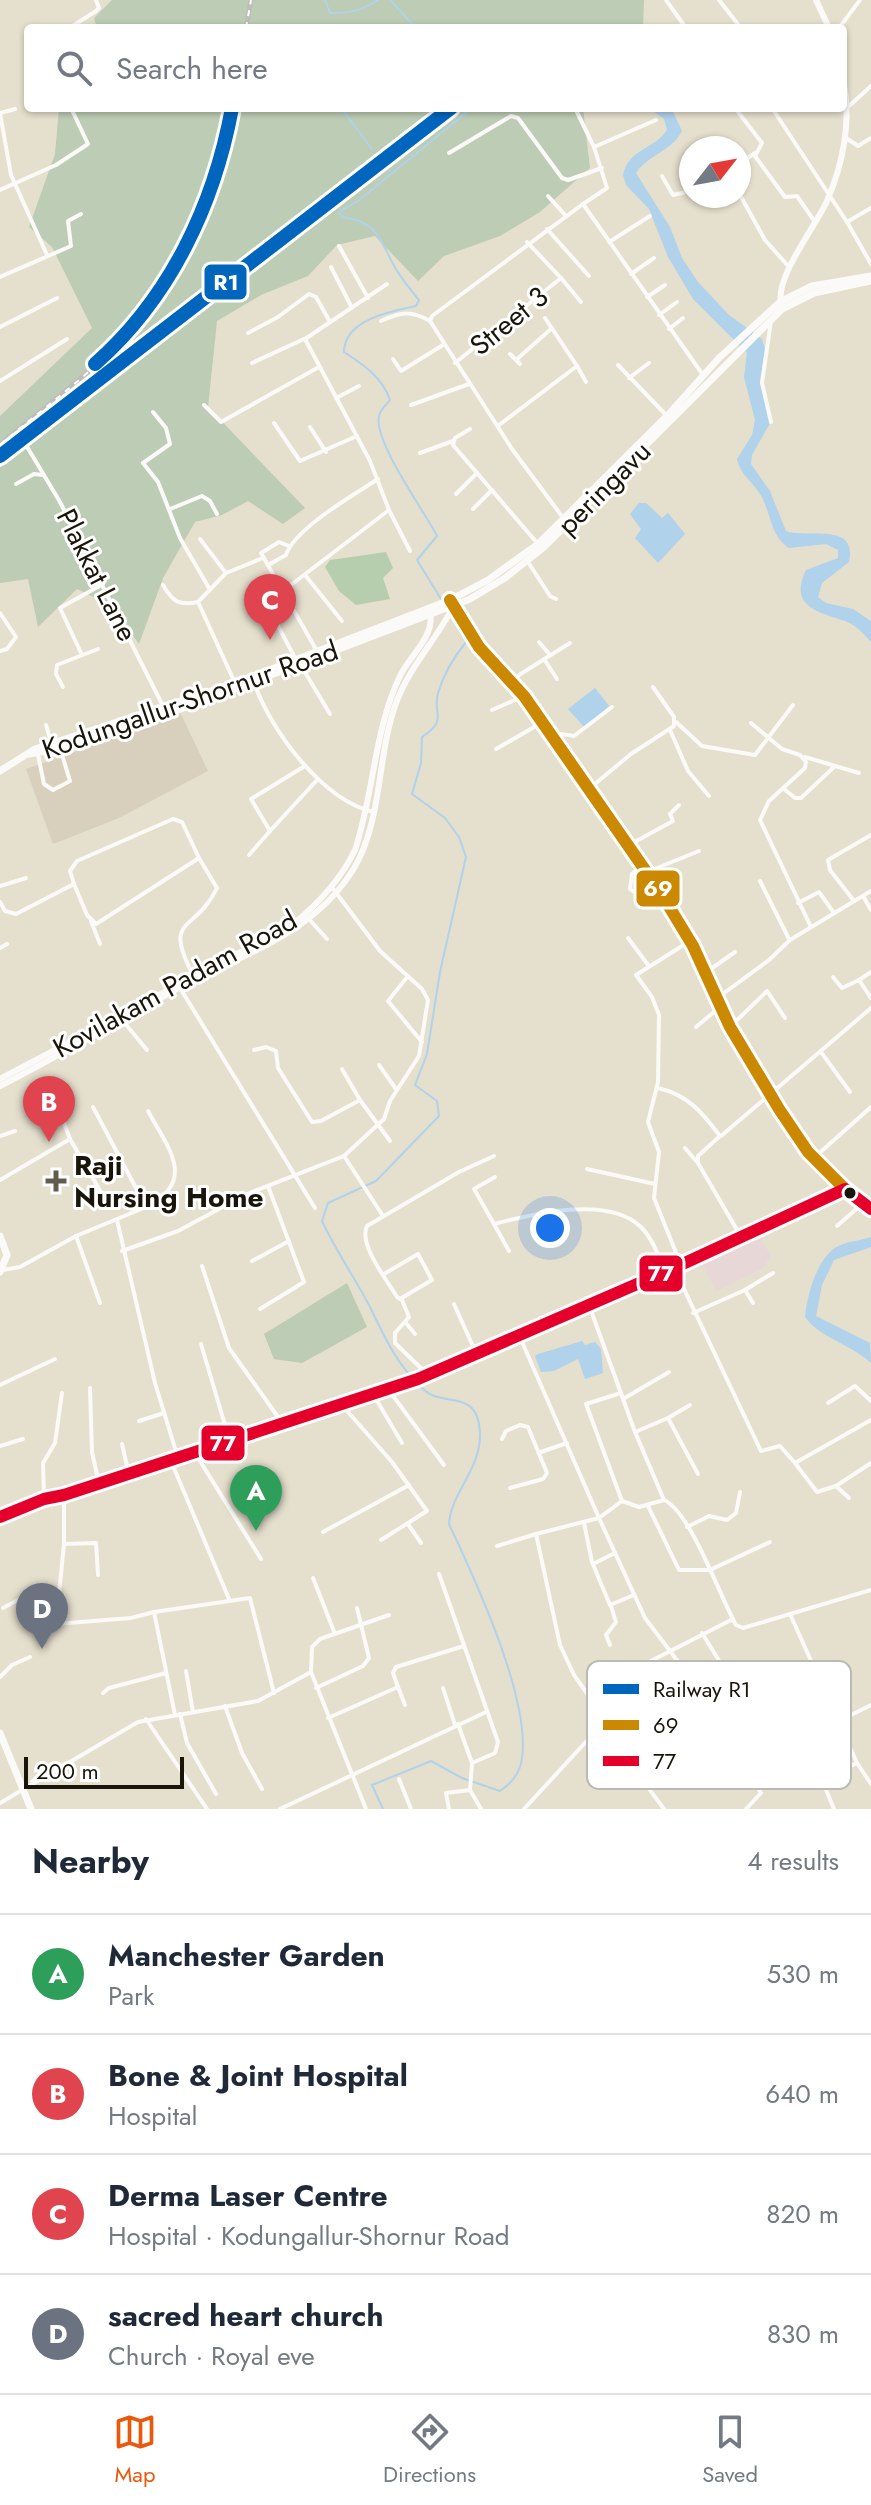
<!DOCTYPE html>
<meta charset="utf-8">
<style>
:root{--surface:#fff;--page:#f2f2f3;--text:#1f2937;--muted:#747a83;--line:#e0e1e3;--accent:#ea580c}
body{margin:0;font-family:Jost,sans-serif;background:var(--page);color:var(--text)}
.compass{position:absolute;left:679px;top:136px;width:72px;height:72px;border-radius:50%;background:var(--surface);box-shadow:0 2px 6px #0004;rotate:59deg}
.scale{position:absolute;left:24px;bottom:20px;width:160px;box-sizing:border-box;padding-left:8px;border:4px solid #19150a;border-top:0;font-size:22px;line-height:28px;white-space:nowrap;color:#19150a;-webkit-text-stroke:6px #fff;paint-order:stroke}
.you{position:absolute;left:550px;top:1228px;width:28px;height:28px;margin:-20px;border:6px solid #fff;border-radius:50%;background:#1a73e8;box-shadow:0 0 0 12px #1a73e833}
.badge{display:grid;place-items:center;width:52px;height:52px;border-radius:50%;background:var(--accent);color:#fff;font-size:26px;font-weight:700}
.pin{position:absolute;translate:-50% -66px;filter:drop-shadow(0 2px 4px #0008)}
.pin::after{content:'';position:absolute;top:42px;width:28px;height:24px;background:inherit;clip-path:polygon(0 0,100% 0,50% 100%)}
.list{margin:0;padding:0;list-style:none}
h2{display:flex;justify-content:space-between;align-items:center;height:104px;margin:0;padding:0 32px;font-size:34px}
h2 small{font-size:26px;font-weight:400;color:var(--muted)}
.list li{display:grid;grid-template-columns:52px 1fr auto;gap:24px;align-items:center;box-sizing:border-box;height:120px;padding:0 32px;border-top:2px solid var(--line)}
.list b{display:block;font-size:30px;white-space:nowrap}
.list p{margin:0;font-size:26px;white-space:nowrap;color:var(--muted)}
.list em{font-size:26px;font-style:normal;color:var(--muted)}
.icon{flex:none;width:44px;height:44px;fill:none;stroke:currentColor;stroke-width:2;stroke-linecap:round;stroke-linejoin:round}
.map{position:relative;flex:none;width:871px;height:1809px;overflow:hidden}
.search{position:absolute;background:var(--surface);box-shadow:0 2px 6px #0004;left:24px;right:24px;top:24px;height:88px;display:flex;align-items:center;gap:20px;box-sizing:border-box;padding:0 28px;border-radius:8px;color:var(--muted);font-size:30px}
.sheet{height:584px;background:var(--surface)}
nav{display:flex;justify-content:space-around;align-items:center;box-sizing:border-box;height:112px;border-top:2px solid var(--line);background:var(--surface);font-size:22px;color:var(--muted)}
nav a{display:grid;justify-items:center;gap:4px}
nav .on{color:var(--accent)}
.map>svg:first-child{display:block}
.industrial{fill:#e7d8d7}
.education{fill:#d8d0bd}
.green{fill:#bdccb4}
.forest{fill:#b6ceae}
.water{fill:#b0d2eb}
.lines{fill:none;stroke-linecap:round;stroke-linejoin:round}
.stream{stroke:#b0d2eb;stroke-width:2}
.minor{stroke:#fbfaf8;stroke-width:4}
.tertiary{stroke:#fbfaf8;stroke-width:6}
.secondary{stroke:#fbfaf8;stroke-width:6}
.primary{stroke:#fbfaf8;stroke-width:7}
.rail-casing{stroke:#bfbdb8;stroke-width:5}
.rail{stroke:#fff;stroke-width:2;stroke-dasharray:6;stroke-linecap:butt}
.bus-1-casing{stroke:#fff;stroke-width:18}
.bus-2-casing{stroke:#fff;stroke-width:18}
.bus-1{stroke:#cb8902;stroke-width:12}
.bus-2{stroke:#e4002b;stroke-width:12}
.rail-1-casing{stroke:#fff;stroke-width:20}
.rail-1{stroke:#0065bd;stroke-width:14}
.poi-dot{fill:#605c4e;stroke:#fff;stroke-width:3}
.bus-dot{fill:#19150a;stroke:#fff;stroke-width:3}
.labels{text-anchor:middle;dominant-baseline:central;stroke-width:6;stroke-linejoin:round;paint-order:stroke}
.street-label{font-size:28px;fill:#19150a;stroke:#fff}
.poi-label{font-size:28px;font-weight:bold;fill:#19150a;stroke:#fff;text-anchor:start}
.key{fill:#fff;stroke:#bab9b6;stroke-width:2}
.key-label{font-size:22px;fill:#19150a}
.line-badge{stroke:#fff;stroke-width:3}
.badge-label{font-size:22px;text-anchor:middle;font-weight:bold;fill:#fff}
</style>
<div class="map">
<svg width="871" height="1809" viewBox="0 0 871 1809">
<rect width="100%" height="100%" fill="#e5dfcd"/>
<!-- industrial -->
<polygon class="industrial" points="758,1234 771,1256 762,1269 716,1291 703,1266 683,1274 680,1269"/>
<!-- education -->
<polygon class="education" points="181,714 208,771 119,818 53,844 26,769"/>
<!-- green -->
<g class="green">
<polygon points="112,0 644,0 643,28 97,28 94,18"/>
<polygon points="59,108 583,108 590,168 540,212 500,236 444,256 418,281 375,236 337,245 308,276 261,295 217,321 208,407 305,508 283,524 248,501 222,515 195,522 163,578 139,644 112,606 77,589 38,627 28,579 0,583 0,416 92,328 52,247 29,227 55,154"/>
<polygon points="347,1283 367,1327 302,1363 274,1359 264,1334"/>
</g>
<!-- forest -->
<polygon class="forest" points="386,552 393,568 383,578 390,599 356,605 339,591 325,567 330,560"/>
<!-- water -->
<g class="water">
<path d="M649,108H671L682,131C672,151 649,154 636,173L670,227L682,258L698,282L729,315L762,339L765,349L760,381L770,423L752,455L751,464L770,491L786,531C807,539 858,521 849,562L822,583L818,597L826,603L853,609L871,621V642C864,634 856,625 845,621C819,612 788,607 806,570L838,558V550L826,544L789,548C768,534 772,510 758,491C751,481 739,472 737,459L752,435L755,420L744,377L747,353L693,299L668,257L649,209L626,185L623,175C628,149 655,149 667,130L664,119Z"/>
<polygon points="639,503 646,503 662,518 668,513 685,534 658,563 635,538 641,529 630,514"/>
<polygon points="595,688 609,706 585,728 568,709"/>
<path d="M871,1237V1247L834,1260L822,1285L816,1316L870,1343L871,1363C851,1344 820,1338 805,1317C807,1296 816,1261 835,1248C845,1241 860,1241 871,1237Z"/>
<polygon points="582,1341 585,1345 595,1342 601,1349 603,1373 585,1379 578,1359 554,1371 541,1372 535,1356 538,1354"/>
</g>
<g class="lines">
<!-- stream -->
<g class="stream">
<path d="M325,0L330,13C349,13 362,11 378,0"/>
<polyline points="390,0 416,28"/>
<polyline points="341,108 372,149"/>
<polyline points="384,164 390,171"/>
<path d="M441,599L417,560L437,536C425,512 373,441 379,416C380,410 386,405 390,400C382,377 364,365 344,352C344,320 391,311 416,306L419,300C409,288 399,276 392,262C379,236 375,221 342,217L339,212L358,201L472,108"/>
<path d="M383,1809L372,1785L431,1761L462,1778L500,1791C509,1785 516,1778 520,1767C537,1711 474,1577 449,1524C451,1492 481,1470 480,1433C478,1387 444,1409 423,1389C397,1365 385,1338 370,1307C355,1278 336,1251 322,1221L328,1203L376,1181L439,1116L437,1101L415,1085L427,1054L440,972L466,857L459,837L445,818L412,794L421,763L422,737C449,719 432,715 438,693C444,673 453,658 466,642L450,615"/>
</g>
<!-- minor -->
<g class="minor">
<polyline points="666,0 686,28"/>
<polyline points="719,0 741,28"/>
<polyline points="71,27 96,11 99,8 96,0"/>
<polyline points="839,28 860,0"/>
<polyline points="848,107 871,86"/>
<polyline points="575,108 594,147"/>
<polyline points="735,108 762,143 755,156 785,197 797,196 815,222"/>
<polyline points="772,108 847,222"/>
<polyline points="15,109 0,113 11,175 47,255"/>
<polyline points="656,120 594,147 607,188 583,204 703,375"/>
<polyline points="846,138 858,146 871,138"/>
<polyline points="713,141 716,148"/>
<polyline points="449,153 511,116 518,118 562,178 568,180 602,168"/>
<polyline points="739,164 755,153"/>
<polyline points="662,176 673,195 691,191"/>
<polyline points="0,190 56,165 88,144 71,108"/>
<polyline points="739,193 765,240 790,268"/>
<polyline points="548,196 566,216"/>
<polyline points="871,208 847,222 871,264"/>
<polyline points="547,229 589,276"/>
<polyline points="609,242 650,216"/>
<polyline points="339,246 368,298"/>
<polyline points="331,267 352,308"/>
<polyline points="631,274 654,258"/>
<polyline points="0,277 71,246 68,221 81,214"/>
<polyline points="561,278 581,302"/>
<polyline points="647,297 665,285"/>
<polyline points="659,315 677,302"/>
<path d="M381,321C401,312 411,310 430,321"/>
<polyline points="771,321 762,383 771,422"/>
<polyline points="0,327 57,298"/>
<polyline points="669,329 683,318"/>
<polyline points="248,333 278,317 309,294 316,297 330,322"/>
<polyline points="510,354 520,364"/>
<polyline points="393,359 401,371 443,345"/>
<polyline points="516,360 552,328"/>
<polyline points="252,363 304,339"/>
<polyline points="455,363 561,278 527,242"/>
<polyline points="618,365 667,416"/>
<polyline points="577,366 586,382"/>
<polyline points="629,378 649,363"/>
<polyline points="0,381 67,339"/>
<polyline points="336,398 359,386"/>
<polyline points="204,405 221,422 319,367"/>
<polyline points="411,405 469,384"/>
<polyline points="153,412 166,428 170,444 143,463 158,482 180,538 209,588"/>
<polyline points="274,423 300,461 357,436"/>
<polyline points="499,425 577,366 545,318"/>
<polyline points="310,427 326,452"/>
<polyline points="470,429 455,438 453,445 538,544"/>
<polyline points="26,445 60,502 163,706"/>
<polyline points="420,453 453,441"/>
<polyline points="0,465 42,432"/>
<polyline points="16,484 34,474 43,475"/>
<polyline points="456,494 477,473"/>
<polyline points="170,509 202,496 210,501 217,514"/>
<polyline points="473,509 492,490"/>
<polyline points="389,510 410,551"/>
<polyline points="564,519 512,449 430,321 432,316 583,204"/>
<polyline points="200,539 226,573"/>
<polyline points="289,546 279,542 261,553 317,651"/>
<polyline points="528,562 550,596 556,599"/>
<path d="M268,565L286,555C295,528 354,495 378,479"/>
<polyline points="305,575 342,621"/>
<path d="M163,585C173,602 179,606 198,602"/>
<polyline points="252,591 274,577"/>
<polyline points="283,591 389,510 370,461 305,339 387,284"/>
<polyline points="0,613 16,637 7,649 0,651"/>
<polyline points="276,622 295,658"/>
<polyline points="539,642 550,655"/>
<polyline points="82,655 60,608 103,584"/>
<polyline points="544,659 557,679"/>
<polyline points="300,664 330,714"/>
<polyline points="511,680 570,643"/>
<polyline points="235,683 198,602 226,573 263,558"/>
<path d="M254,683C271,730 321,799 373,812"/>
<polyline points="63,687 56,674 57,665 98,649"/>
<polyline points="492,710 524,696"/>
<polyline points="676,722 702,746 755,755 793,705"/>
<polyline points="751,723 782,749 800,755 806,762 805,768 769,801 760,820 811,927"/>
<polyline points="46,725 51,742"/>
<polyline points="670,730 688,771 709,796"/>
<polyline points="553,738 561,734 574,736 612,707"/>
<polyline points="496,749 541,723"/>
<polyline points="38,755 44,784 53,790 70,781 60,748"/>
<polyline points="805,757 859,773"/>
<polyline points="305,766 251,799 270,831 318,779"/>
<polyline points="590,788 631,754 674,726 674,717 653,687"/>
<polyline points="784,789 795,798 801,798 835,766"/>
<polyline points="629,845 673,821 670,814 679,805"/>
<polyline points="249,855 270,831"/>
<polyline points="642,865 632,874 630,889 642,898 661,893"/>
<polyline points="647,872 699,851"/>
<polyline points="760,881 789,939"/>
<polyline points="74,884 70,871 77,861 173,819 182,822 199,858"/>
<polyline points="0,886 26,878"/>
<polyline points="863,896 871,910"/>
<polyline points="854,901 830,870 828,860 871,835"/>
<path d="M0,902L5,911L16,914L74,884L87,915L96,924L199,858L217,888C195,934 162,915 193,975"/>
<polyline points="798,903 819,892 834,913"/>
<polyline points="309,919 327,939"/>
<polyline points="91,921 100,944"/>
<polyline points="628,938 648,965"/>
<polyline points="0,948 7,944"/>
<polyline points="871,972 859,980 871,998"/>
<polyline points="705,973 735,952"/>
<polyline points="408,976 388,1001 422,1042"/>
<polyline points="833,977 842,988 859,980"/>
<polyline points="180,988 315,1208"/>
<polyline points="716,999 769,960 790,940 871,891"/>
<polyline points="123,1021 147,1050"/>
<polyline points="696,1027 720,1007"/>
<polyline points="730,1027 767,991 785,1018"/>
<polyline points="254,1050 266,1047 276,1051 278,1068 312,1122 321,1121 360,1100 390,1141"/>
<polyline points="821,1052 850,1092"/>
<polyline points="379,1065 396,1089"/>
<polyline points="342,1069 360,1100"/>
<path d="M658,1088C688,1095 702,1112 720,1136L698,1156V1163L740,1235"/>
<polyline points="0,1136 15,1131"/>
<polyline points="721,1136 871,1008"/>
<polyline points="70,1139 102,1194"/>
<polyline points="685,1148 696,1161"/>
<polyline points="344,1156 383,1216"/>
<polyline points="816,1156 871,1107"/>
<polyline points="587,1169 655,1184"/>
<path d="M495,1177L474,1189L494,1224C533,1214 608,1195 641,1227C653,1239 659,1257 665,1272"/>
<polyline points="0,1180 70,1139 53,1094"/>
<path d="M146,1207C198,1181 168,1148 148,1111"/>
<polyline points="117,1220 155,1383 178,1458"/>
<polyline points="494,1224 509,1251"/>
<polyline points="837,1226 862,1204"/>
<polyline points="76,1236 100,1303"/>
<polyline points="122,1251 178,1231 247,1194 344,1156 384,1119 390,1101 419,1056 428,1000 422,989 380,951 331,886"/>
<polyline points="252,1261 289,1241"/>
<polyline points="681,1265 654,1198 659,1152 648,1122 658,1082 659,1015 652,997 636,975 690,941"/>
<polyline points="202,1266 229,1348 283,1424"/>
<polyline points="674,1268 761,1451 780,1446 795,1463 871,1420"/>
<polyline points="3,1270 20,1267 76,1236 146,1207 93,1107"/>
<path d="M384,1274L418,1254L432,1280L400,1299L397,1297C387,1280 358,1244 367,1226L459,1172L494,1156"/>
<polyline points="745,1290 773,1273"/>
<polyline points="402,1300 409,1317 395,1333 395,1343 428,1375"/>
<polyline points="454,1304 476,1353"/>
<path d="M589,1305L635,1432L664,1500C691,1512 720,1597 736,1625L743,1628L871,1590"/>
<polyline points="260,1309 304,1282 268,1186"/>
<polyline points="693,1313 745,1290 753,1303"/>
<polyline points="406,1323 415,1334"/>
<polyline points="519,1335 599,1518 536,1534 560,1645 574,1675 606,1720 629,1762 664,1809"/>
<polyline points="201,1344 230,1442"/>
<polyline points="0,1385 55,1359"/>
<polyline points="90,1388 92,1452 99,1484"/>
<polyline points="388,1389 444,1465"/>
<polyline points="621,1393 586,1404 622,1501"/>
<polyline points="373,1394 402,1443"/>
<polyline points="623,1399 669,1372"/>
<polyline points="828,1403 855,1386 871,1401"/>
<polyline points="341,1404 392,1462 427,1511 381,1540"/>
<polyline points="668,1418 690,1405"/>
<polyline points="139,1421 164,1413"/>
<polyline points="635,1432 668,1418 698,1474"/>
<polyline points="502,1439 506,1431 520,1425 528,1427 547,1473 543,1479 510,1488"/>
<polyline points="122,1444 129,1475"/>
<polyline points="0,1446 23,1439"/>
<polyline points="541,1452 567,1443"/>
<polyline points="195,1453 261,1559"/>
<polyline points="171,1461 229,1599"/>
<polyline points="795,1463 817,1492 836,1486 849,1498"/>
<polyline points="836,1486 871,1463"/>
<polyline points="64,1495 64,1544 56,1624 131,1618 154,1612"/>
<polyline points="44,1499 43,1463 55,1443 62,1393"/>
<polyline points="664,1500 639,1507 622,1501 599,1518 645,1618 692,1680"/>
<polyline points="648,1506 679,1570 710,1570 770,1542"/>
<polyline points="584,1523 592,1562 610,1605 634,1595"/>
<polyline points="408,1524 421,1543"/>
<polyline points="687,1527 709,1516 727,1520 736,1513 740,1492"/>
<polyline points="323,1532 409,1485"/>
<polyline points="64,1544 96,1543 98,1575"/>
<polyline points="497,1546 536,1534"/>
<polyline points="593,1564 615,1553"/>
<polyline points="439,1574 498,1742 495,1753 472,1763 470,1790 481,1809"/>
<polyline points="313,1578 335,1634"/>
<polyline points="3,1608 18,1600 58,1601"/>
<polyline points="790,1614 857,1763 822,1780 834,1809"/>
<polyline points="702,1633 756,1721"/>
<polyline points="610,1645 606,1635 616,1622 611,1606"/>
<polyline points="186,1671 193,1712"/>
<polyline points="0,1677 12,1665 30,1657"/>
<polyline points="616,1678 645,1664"/>
<polyline points="398,1687 393,1673 396,1667 464,1646"/>
<polyline points="316,1688 363,1666 369,1658 357,1608"/>
<polyline points="443,1688 455,1725"/>
<polyline points="797,1692 819,1683"/>
<polyline points="103,1693 109,1688 166,1673"/>
<polyline points="225,1706 242,1753 262,1789"/>
<polyline points="180,1714 187,1743 216,1794"/>
<polyline points="175,1715 154,1612 250,1598 274,1693"/>
<polyline points="328,1718 398,1687 405,1705"/>
<polyline points="146,1719 207,1809"/>
<polyline points="837,1722 871,1705"/>
<polyline points="458,1724 472,1763"/>
<polyline points="857,1763 871,1784"/>
<polyline points="696,1766 656,1696 645,1664 733,1619"/>
<polyline points="399,1779 411,1809"/>
<polyline points="0,1803 138,1722 258,1701 311,1672"/>
<polyline points="280,1809 486,1712"/>
<polyline points="366,1809 311,1672 312,1647 320,1639 389,1615"/>
<polyline points="449,1809 446,1793 470,1790"/>
<polyline points="524,1809 606,1720 656,1696"/>
<path d="M746,1809L761,1793C749,1770 723,1761 713,1735L749,1709"/>
</g>
<!-- tertiary -->
<path class="tertiary" d="M453,607C472,642 502,665 525,697C569,760 614,822 657,886C686,931 704,979 729,1026C760,1085 798,1141 845,1189"/>
<!-- secondary -->
<g class="secondary">
<polyline points="816,0 829,28"/>
<path d="M782,305C772,281 816,226 827,201C843,164 852,120 843,81"/>
<path d="M0,1079L292,925C317,905 341,879 355,850C374,793 374,730 400,676C409,656 438,634 429,610"/>
<path d="M0,1086C59,1056 117,1022 175,990C242,954 322,932 359,859C382,811 378,755 395,706C408,668 435,642 453,607L451,603"/>
<polyline points="0,1517 44,1499 64,1495 418,1379 674,1268 845,1189 871,1209"/>
</g>
<!-- primary -->
<g class="primary">
<polyline points="29,754 56,749 190,706 470,599 505,578 544,547 782,309 814,293 871,281"/>
<polyline points="0,771 35,749 235,683 450,600 488,580 538,544 667,416 719,358 780,302 812,286 871,276"/>
<polyline points="0,1236 7,1255 0,1272"/>
<polyline points="0,1733 31,1809"/>
</g>
<!-- rail casing -->
<g class="rail-casing">
<g id="rail">
<polyline points="246,28 251,0"/>
<path d="M0,445C44,407 95,372 132,328C185,265 217,188 232,108"/>
</g>
</g>
<!-- rail -->
<use href="#rail" class="rail"/>
<!-- bus-1 casing -->
<g class="bus-1-casing">
<polyline id="bus-1" points="450,600 479,647 524,696 659,890 693,946 730,1027 779,1109 808,1152 845,1189"/>
</g>
<!-- bus-2 casing -->
<g class="bus-2-casing">
<polyline id="bus-2" points="0,1517 44,1499 64,1495 418,1379 674,1268 845,1189 871,1209"/>
</g>
<!-- bus-1 -->
<use href="#bus-1" class="bus-1"/>
<!-- bus-2 -->
<use href="#bus-2" class="bus-2"/>
<!-- rail-1 casing -->
<g class="rail-1-casing">
<g id="rail-1">
<path d="M95,364C170,298 214,205 232,108"/>
<polyline points="0,456 451,108"/>
</g>
</g>
<!-- rail-1 -->
<use href="#rail-1" class="rail-1"/>
</g>
<!-- markers -->
<path class="poi-dot" d="M52 1169h8v8h8v8h-8v8h-8v-8h-8v-8h8z"/>
<circle class="bus-dot" cx="850" cy="1193" r="7"/>
<g class="labels">
<!-- street labels -->
<g class="street-label">
<text transform="translate(509 321) rotate(-39)">Street 3</text>
<text transform="translate(604 488) rotate(-45)">peringavu</text>
<text transform="translate(97 575) rotate(63)">Plakkat Lane</text>
<text transform="translate(190 700) rotate(-19)">Kodungallur-Shornur Road</text>
<text transform="translate(175 984) rotate(-29)">Kovilakam Padam Road</text>
</g>
<!-- poi labels -->
<g class="poi-label">
<text x="74" y="1165">Raji<tspan x="74" dy="32">Nursing Home</tspan></text>
</g>
</g>
<!-- legend -->
<rect x="587" y="1661" width="264" height="128" rx="12" class="key"/>
<rect x="603" y="1684" width="36" height="10" fill="#0065bd"/>
<rect x="603" y="1720" width="36" height="10" fill="#cb8902"/>
<rect x="603" y="1756" width="36" height="10" fill="#e4002b"/>
<g class="key-label">
<text x="653" y="1697">Railway R1</text>
<text x="653" y="1733">69</text>
<text x="653" y="1769">77</text>
</g>
<g class="line-badge">
<rect x="203" y="263" width="45" height="38" rx="8" fill="#0065bd"/>
<rect x="635" y="869" width="46" height="39" rx="8" fill="#cb8902"/>
<rect x="638" y="1254" width="46" height="39" rx="8" fill="#e4002b"/>
<rect x="200" y="1424" width="46" height="38" rx="8" fill="#e4002b"/>
</g>
<g class="badge-label">
<text x="226" y="290">R1</text>
<text x="658" y="896">69</text>
<text x="661" y="1281">77</text>
<text x="223" y="1451">77</text>
</g>
</svg>
<svg class="compass" viewBox="-18 -18 36 36"><path d="M0-13l5 13h-10z" fill="#e53935"/><path d="M0 13l5-13h-10z" fill="#747a83"/></svg>
<div class="scale">200 m</div>
<div class="you"></div>
<div class="pin badge" style="left:256px;top:1531px;background:#2e9e5b">A</div>
<div class="pin badge" style="left:49px;top:1142px;background:#e0444e">B</div>
<div class="pin badge" style="left:270px;top:640px;background:#e0444e">C</div>
<div class="pin badge" style="left:42px;top:1649px;background:#6b7280">D</div>
<div class="search"><svg class="icon" aria-label="search" viewBox="0 0 24 24"><circle cx="10" cy="10" r="6"/><path d="M15 15l6 6"/></svg>Search here</div>
</div>
<section class="sheet">
<h2>Nearby<small>4 results</small></h2>
<ul class="list">
<li><span class="badge" style="background:#2e9e5b">A</span><div><b>Manchester Garden</b><p>Park</p></div><em>530 m</em></li>
<li><span class="badge" style="background:#e0444e">B</span><div><b>Bone &amp; Joint Hospital</b><p>Hospital</p></div><em>640 m</em></li>
<li><span class="badge" style="background:#e0444e">C</span><div><b>Derma Laser Centre</b><p>Hospital · Kodungallur-Shornur Road</p></div><em>820 m</em></li>
<li><span class="badge" style="background:#6b7280">D</span><div><b>sacred heart church</b><p>Church · Royal eve</p></div><em>830 m</em></li>
</ul>
</section>
<nav>
<a class="on"><svg class="icon" aria-label="map" viewBox="0 0 24 24"><path d="M3 6l6-2 6 2 6-2v14l-6 2-6-2-6 2zM9 4v14M15 6v14"/></svg>Map</a>
<a><svg class="icon" aria-label="directions" viewBox="0 0 24 24"><path d="M12 3l9 9-9 9-9-9zM9 14v-3h6M13 9l2 2-2 2"/></svg>Directions</a>
<a><svg class="icon" aria-label="saved" viewBox="0 0 24 24"><path d="M7 4h10v16l-5-4-5 4z"/></svg>Saved</a>
</nav>
